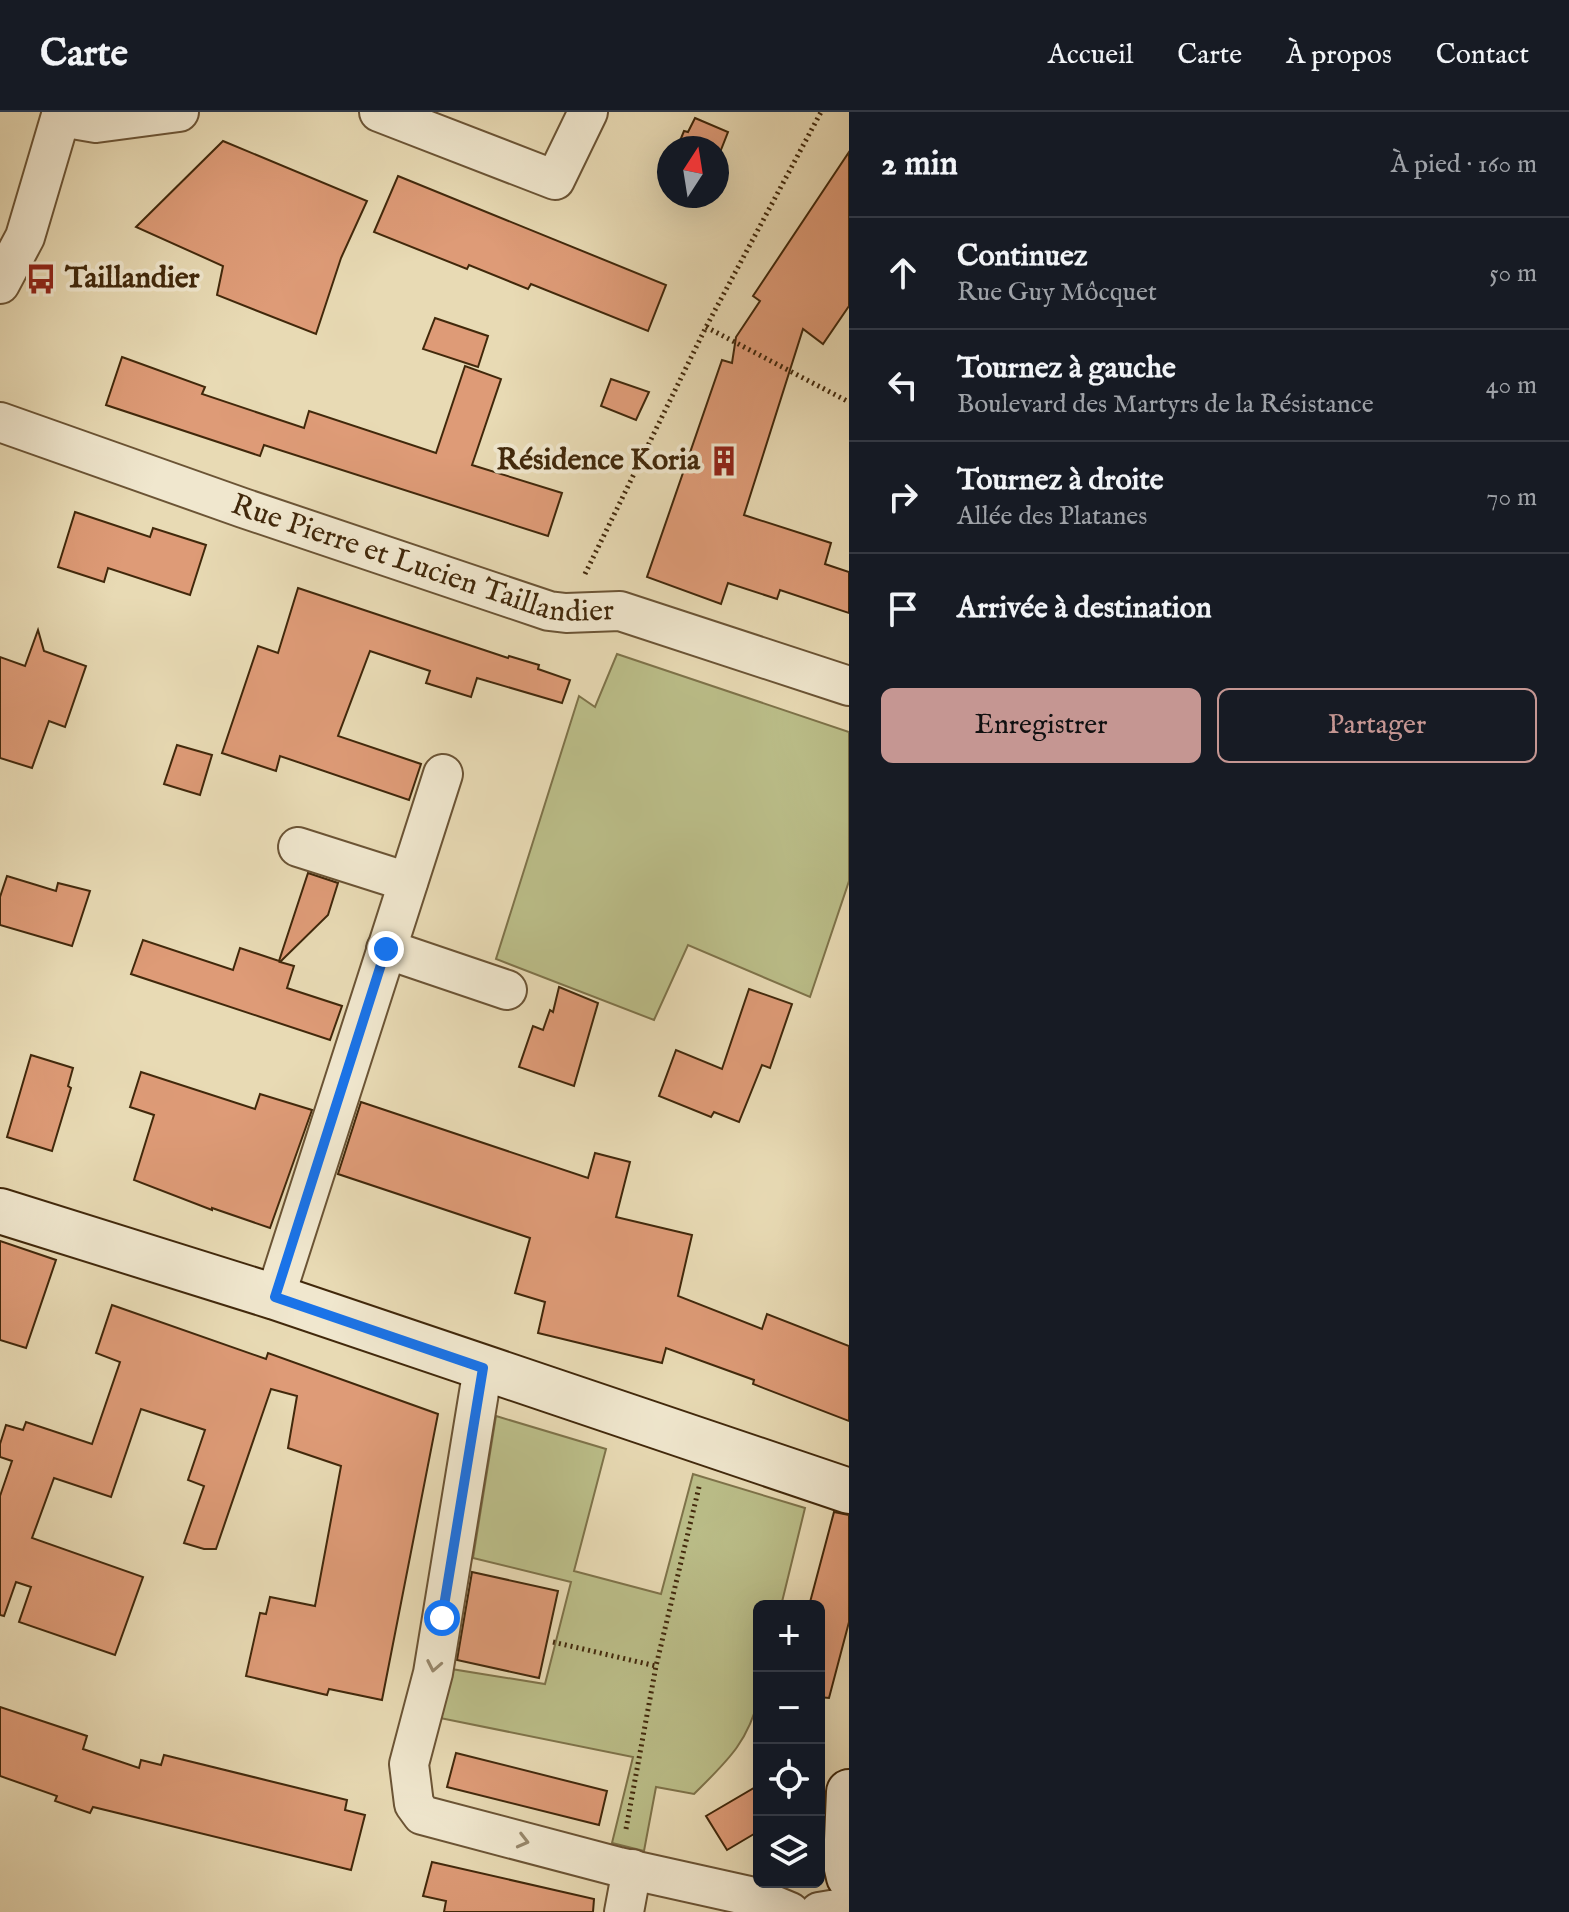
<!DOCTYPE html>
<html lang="fr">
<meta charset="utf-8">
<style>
:root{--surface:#171b24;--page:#20242c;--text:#f1f3f6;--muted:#9ea1a6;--line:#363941;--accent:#c59692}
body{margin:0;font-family:"IM FELL English",serif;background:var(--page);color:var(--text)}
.controls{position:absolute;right:24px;bottom:24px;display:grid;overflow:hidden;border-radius:12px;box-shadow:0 8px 32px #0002}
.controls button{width:72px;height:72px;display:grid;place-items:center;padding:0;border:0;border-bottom:2px solid var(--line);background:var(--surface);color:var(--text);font:40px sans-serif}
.compass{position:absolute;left:657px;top:24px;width:72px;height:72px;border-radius:50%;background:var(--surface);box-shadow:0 8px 32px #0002;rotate:12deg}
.stop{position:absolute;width:24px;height:24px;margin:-18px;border:6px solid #1a73e8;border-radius:50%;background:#fff}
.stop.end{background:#1a73e8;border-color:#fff;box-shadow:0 2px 8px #0008}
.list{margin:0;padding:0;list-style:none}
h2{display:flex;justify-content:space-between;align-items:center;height:104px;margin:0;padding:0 32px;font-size:34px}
h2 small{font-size:26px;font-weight:400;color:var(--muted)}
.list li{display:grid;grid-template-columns:52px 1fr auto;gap:24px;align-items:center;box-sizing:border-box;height:112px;padding:0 32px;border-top:2px solid var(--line)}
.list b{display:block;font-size:30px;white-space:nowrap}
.list p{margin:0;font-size:26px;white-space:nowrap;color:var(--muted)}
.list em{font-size:26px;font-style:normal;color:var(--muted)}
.actions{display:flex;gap:16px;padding:24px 32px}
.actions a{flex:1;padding:18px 0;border:2px solid var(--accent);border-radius:12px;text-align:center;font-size:28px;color:var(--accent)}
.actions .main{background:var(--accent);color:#111}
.icon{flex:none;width:44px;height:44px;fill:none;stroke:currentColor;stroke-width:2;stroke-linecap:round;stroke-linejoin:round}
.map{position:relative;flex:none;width:849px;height:1800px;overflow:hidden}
header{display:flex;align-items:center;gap:48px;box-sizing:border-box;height:112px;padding:0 40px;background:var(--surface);border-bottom:2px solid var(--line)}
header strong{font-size:38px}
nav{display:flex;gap:44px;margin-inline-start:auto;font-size:28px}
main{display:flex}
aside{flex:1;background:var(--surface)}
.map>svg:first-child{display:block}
.green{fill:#bbbe89;stroke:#7e734a;stroke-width:2}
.building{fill:#de9b77;stroke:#41280b;stroke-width:2}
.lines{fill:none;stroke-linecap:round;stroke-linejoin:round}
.street-casing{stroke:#6b5435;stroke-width:42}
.secondary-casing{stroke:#41280b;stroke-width:48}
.path{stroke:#41280b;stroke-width:5;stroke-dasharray:2 4;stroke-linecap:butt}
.street{stroke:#f0e7ce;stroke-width:38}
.secondary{stroke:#f0e7ce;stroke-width:44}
.oneway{stroke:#98886c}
.route{stroke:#1a73e8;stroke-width:10}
.labels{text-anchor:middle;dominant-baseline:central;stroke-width:8;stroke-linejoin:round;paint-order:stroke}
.poi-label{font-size:30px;font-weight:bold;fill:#41280b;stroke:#f0e7ce;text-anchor:start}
.street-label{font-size:30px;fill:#41280b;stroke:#f0e7ce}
</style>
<header>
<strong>Carte</strong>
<nav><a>Accueil</a><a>Carte</a><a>À propos</a><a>Contact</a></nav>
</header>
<main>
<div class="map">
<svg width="849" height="1800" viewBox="0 0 849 1800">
<rect width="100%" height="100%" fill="#e8dab4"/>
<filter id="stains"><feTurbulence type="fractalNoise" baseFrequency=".0025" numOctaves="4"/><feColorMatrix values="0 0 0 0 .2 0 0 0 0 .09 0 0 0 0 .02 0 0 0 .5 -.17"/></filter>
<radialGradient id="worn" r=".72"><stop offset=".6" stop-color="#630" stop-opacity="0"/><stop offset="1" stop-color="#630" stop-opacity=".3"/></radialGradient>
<!-- green -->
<g class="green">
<polygon points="617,542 849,620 849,769 810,885 688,833 654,908 496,847 579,584 595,595"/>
<path d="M496,1304L606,1337L574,1459L661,1482L693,1362L805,1396L781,1494H759V1585C748,1631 726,1650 694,1682L656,1675L644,1739L612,1731L633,1645L440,1606L451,1557L545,1572L571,1470L473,1446Z"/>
</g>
<!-- building -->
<g class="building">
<polygon points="695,6 728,20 717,48 717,36 677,36 684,19 688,20"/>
<polygon points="223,29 367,89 341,146 316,222 217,183 223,154 136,115"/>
<polygon points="849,40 849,194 823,232 803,217 744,403 831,431 825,452 849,460 849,501 780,478 777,487 728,471 721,492 647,465 722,248 732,251 736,225 760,189 753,184"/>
<polygon points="398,64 666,173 648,219 531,172 528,177 469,153 467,157 374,120"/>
<polygon points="435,206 488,224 478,255 423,237"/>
<polygon points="122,245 205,275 202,282 304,316 309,299 436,341 465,254 501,267 472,353 562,381 548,424 264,333 260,344 106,293"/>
<polygon points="611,267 649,280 636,308 601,294"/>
<polygon points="75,400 150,425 153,416 206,433 190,483 108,456 104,470 58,455"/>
<polygon points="298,476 508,546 509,544 539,553 538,557 570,568 562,591 477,566 471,585 426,571 430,559 370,539 338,624 421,652 409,688 280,644 276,659 222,641 258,534 278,541"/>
<polygon points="38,518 44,539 86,554 65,615 49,609 32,656 0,646 0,545 25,554"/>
<polygon points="177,633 212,643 200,683 164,672"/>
<polygon points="308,761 338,771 328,803 280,850 294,854 287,876 342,894 330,928 131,862 143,828 233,858 240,836 279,849"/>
<polygon points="7,764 56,779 58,771 90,779 72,834 0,813 0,785"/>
<polygon points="559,875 598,891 574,974 519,955 533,914 543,918 550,898 553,900"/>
<polygon points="749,877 792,892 770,956 762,953 739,1010 714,1000 711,1005 659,984 676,938 722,957"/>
<polygon points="31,943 73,956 68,974 71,976 52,1039 7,1025"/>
<polygon points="141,960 255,997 260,982 312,998 270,1116 212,1096 212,1098 134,1068 154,1003 130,995"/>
<polygon points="361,990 588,1066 595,1041 630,1050 616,1105 692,1123 678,1184 762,1217 767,1202 849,1234 849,1309 753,1272 754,1268 666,1236 662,1251 538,1221 545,1190 515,1181 530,1126 338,1062"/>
<polygon points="0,1129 56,1148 26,1236 0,1228"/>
<polygon points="112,1193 266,1247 268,1241 438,1302 382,1588 329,1577 327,1583 246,1564 260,1501 266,1502 270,1485 315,1494 341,1354 288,1336 297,1284 271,1277 216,1437 204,1437 184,1431 204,1374 188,1368 205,1318 141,1297 111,1385 54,1366 32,1426 143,1465 115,1543 19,1510 31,1475 16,1470 4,1504 0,1503 0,1384 12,1349 0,1345 0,1332 6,1313 23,1318 26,1310 92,1332 120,1250 96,1241"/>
<polygon points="834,1400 849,1403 849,1510 829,1586 819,1585 819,1494 809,1494"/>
<polygon points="472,1460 558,1479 539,1566 457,1548"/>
<polygon points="0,1595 87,1624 83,1637 139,1656 141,1648 161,1653 164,1643 347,1688 345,1698 365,1703 351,1758 93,1695 90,1701 55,1689 57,1684 0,1664"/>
<polygon points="456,1641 607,1679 599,1713 447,1675"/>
<polygon points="759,1673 759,1719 727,1738 706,1704"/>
<polygon points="432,1750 594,1787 593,1800 444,1800 446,1789 423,1784"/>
</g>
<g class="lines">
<!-- street casing -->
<g class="street-casing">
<g id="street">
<polyline points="379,0 555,68 588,0"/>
<polyline points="61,5 96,11 179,0"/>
<polyline points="0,172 25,125 62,0"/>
<path id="s1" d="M0,310L243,396L549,499L566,501L620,499L849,574"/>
<polyline points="298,735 408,770"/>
<polyline points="386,837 507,878"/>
<polyline points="275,1185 443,662"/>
<polyline points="483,1256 433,1561 409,1652 414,1692 422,1703 619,1755 754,1785 790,1800"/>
<polyline points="624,1800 632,1757"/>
<polyline points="819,1800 849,1795"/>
</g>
</g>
<!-- secondary casing -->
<g class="secondary-casing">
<g id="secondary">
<polyline points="0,1099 275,1185 849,1379"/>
<polyline points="849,1680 846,1752 849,1765"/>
</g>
</g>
<!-- path -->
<g class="path">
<polyline points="706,215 849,290"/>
<polyline points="585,462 706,215 821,0"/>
<polyline points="553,1530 656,1554"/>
<polyline points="626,1717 656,1554 700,1371"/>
</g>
<!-- street -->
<use href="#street" class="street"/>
<!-- secondary -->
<use href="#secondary" class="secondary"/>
</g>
<!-- one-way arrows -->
<defs><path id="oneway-chevron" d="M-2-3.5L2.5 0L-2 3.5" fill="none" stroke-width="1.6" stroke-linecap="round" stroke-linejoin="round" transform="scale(2)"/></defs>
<g class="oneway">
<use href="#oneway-chevron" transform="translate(434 1554) rotate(101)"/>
<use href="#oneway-chevron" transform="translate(523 1729) rotate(14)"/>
</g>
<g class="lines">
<!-- route -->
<polyline class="route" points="386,837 275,1185 483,1256 442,1506"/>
</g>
<!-- icons -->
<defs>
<g id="bus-bare" transform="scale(2.4)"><path d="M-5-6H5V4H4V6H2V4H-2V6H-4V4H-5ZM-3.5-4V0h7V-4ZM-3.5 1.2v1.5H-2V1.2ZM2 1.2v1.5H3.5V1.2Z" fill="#8f2418" stroke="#f0e7ce" stroke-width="2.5" paint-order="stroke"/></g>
<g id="building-bare" transform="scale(2.4)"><path d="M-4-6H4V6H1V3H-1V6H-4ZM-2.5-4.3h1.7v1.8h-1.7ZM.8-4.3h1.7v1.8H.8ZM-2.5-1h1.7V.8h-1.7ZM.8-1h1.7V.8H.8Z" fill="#8f2418" stroke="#f0e7ce" stroke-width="2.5" paint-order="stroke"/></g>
</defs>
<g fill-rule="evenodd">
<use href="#bus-bare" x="41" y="167"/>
<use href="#building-bare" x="724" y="349"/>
</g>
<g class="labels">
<!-- poi labels -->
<g class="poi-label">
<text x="65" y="167">Taillandier</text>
<text x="700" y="349" text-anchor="end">Résidence Koria</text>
</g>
<!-- street labels -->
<g class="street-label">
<text stroke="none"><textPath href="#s1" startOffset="446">Rue Pierre et Lucien Taillandier</textPath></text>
</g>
</g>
<rect width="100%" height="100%" filter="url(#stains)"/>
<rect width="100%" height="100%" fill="url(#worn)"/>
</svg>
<div class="controls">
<button>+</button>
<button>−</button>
<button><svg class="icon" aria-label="locate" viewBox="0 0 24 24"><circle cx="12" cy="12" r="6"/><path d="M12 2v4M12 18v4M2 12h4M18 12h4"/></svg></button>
<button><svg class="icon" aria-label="layers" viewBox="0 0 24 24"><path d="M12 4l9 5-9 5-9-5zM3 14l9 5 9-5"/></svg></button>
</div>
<svg class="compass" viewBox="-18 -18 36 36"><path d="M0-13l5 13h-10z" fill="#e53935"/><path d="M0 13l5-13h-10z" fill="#9ea1a6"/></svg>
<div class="stop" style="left:442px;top:1506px"></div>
<div class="stop end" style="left:386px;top:837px"></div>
</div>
<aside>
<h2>2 min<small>À pied · 160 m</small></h2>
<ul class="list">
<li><svg class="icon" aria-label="ahead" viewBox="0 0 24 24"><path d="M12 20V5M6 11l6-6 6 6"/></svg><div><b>Continuez</b><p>Rue Guy Môcquet</p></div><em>50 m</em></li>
<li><svg class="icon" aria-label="left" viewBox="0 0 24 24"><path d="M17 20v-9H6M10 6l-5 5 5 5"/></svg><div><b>Tournez à gauche</b><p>Boulevard des Martyrs de la Résistance</p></div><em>40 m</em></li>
<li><svg class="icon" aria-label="right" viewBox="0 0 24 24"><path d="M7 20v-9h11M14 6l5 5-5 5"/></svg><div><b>Tournez à droite</b><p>Allée des Platanes</p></div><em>70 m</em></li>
<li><svg class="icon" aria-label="arrive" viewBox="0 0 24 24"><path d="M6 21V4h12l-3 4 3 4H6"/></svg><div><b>Arrivée à destination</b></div></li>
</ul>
<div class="actions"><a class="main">Enregistrer</a><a>Partager</a></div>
</aside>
</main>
